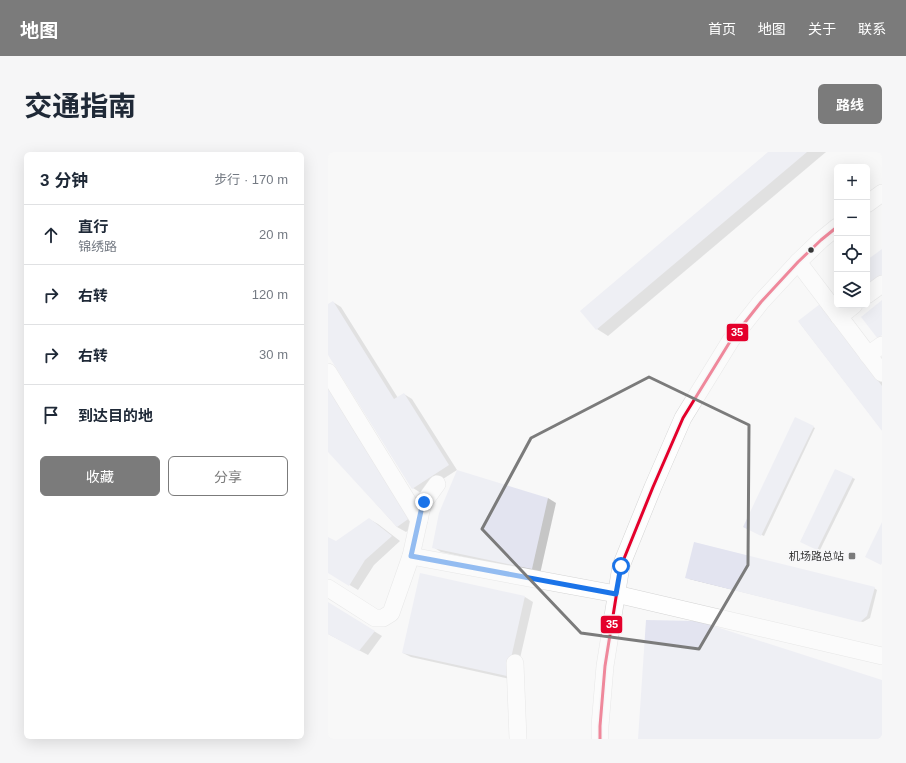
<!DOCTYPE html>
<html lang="zh">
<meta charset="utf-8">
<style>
:root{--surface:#fff;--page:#f6f6f7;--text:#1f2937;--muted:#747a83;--line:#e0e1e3;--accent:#7b7b7b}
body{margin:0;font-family:Helvetica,"Noto Sans SC",sans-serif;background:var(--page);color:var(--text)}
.controls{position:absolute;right:12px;top:12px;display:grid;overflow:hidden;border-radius:6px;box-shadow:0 4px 16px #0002}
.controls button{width:36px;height:36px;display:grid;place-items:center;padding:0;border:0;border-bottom:1px solid var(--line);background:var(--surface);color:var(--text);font:20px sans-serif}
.stop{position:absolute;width:12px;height:12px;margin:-9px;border:3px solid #1a73e8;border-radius:50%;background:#fff}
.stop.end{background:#1a73e8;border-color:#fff;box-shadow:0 1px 4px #0008}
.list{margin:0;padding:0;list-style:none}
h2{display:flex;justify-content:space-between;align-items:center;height:52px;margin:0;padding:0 16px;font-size:17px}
h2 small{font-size:13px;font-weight:400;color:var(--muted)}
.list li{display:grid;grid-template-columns:26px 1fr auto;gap:12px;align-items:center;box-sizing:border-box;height:60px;padding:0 16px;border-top:1px solid var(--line)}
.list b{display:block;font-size:15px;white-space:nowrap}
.list p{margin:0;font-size:13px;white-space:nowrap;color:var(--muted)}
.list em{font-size:13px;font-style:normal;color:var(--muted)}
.actions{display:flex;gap:8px;padding:12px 16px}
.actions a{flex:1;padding:9px 0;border:1px solid var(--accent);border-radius:6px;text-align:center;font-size:14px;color:var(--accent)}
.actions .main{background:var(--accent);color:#fff}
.icon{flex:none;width:22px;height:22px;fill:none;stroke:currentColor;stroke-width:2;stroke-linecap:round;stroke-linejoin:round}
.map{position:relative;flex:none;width:554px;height:587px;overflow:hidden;border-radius:6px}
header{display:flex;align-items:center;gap:24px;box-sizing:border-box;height:56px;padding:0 20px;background:var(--accent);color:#fff}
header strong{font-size:19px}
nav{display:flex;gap:22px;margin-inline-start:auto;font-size:14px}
.intro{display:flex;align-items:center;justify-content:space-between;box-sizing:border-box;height:96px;padding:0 24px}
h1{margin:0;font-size:28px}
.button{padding:10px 18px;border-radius:6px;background:var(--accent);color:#fff;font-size:14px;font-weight:700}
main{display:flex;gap:24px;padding:0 24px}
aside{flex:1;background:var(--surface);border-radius:6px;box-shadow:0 4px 16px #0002}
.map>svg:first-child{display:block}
.shadow{fill:#0003}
.building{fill:#e3e4f0}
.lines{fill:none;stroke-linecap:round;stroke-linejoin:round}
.minor-casing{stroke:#d4d4d4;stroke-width:18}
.minor{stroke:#fefefe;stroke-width:17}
.bus-1-casing{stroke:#f7f7f9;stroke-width:6}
.bus-1{stroke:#e4002b;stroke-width:3}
.route{stroke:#1a73e8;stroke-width:5}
.marked{fill:none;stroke:#7b7b7b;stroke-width:3;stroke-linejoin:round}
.bus-dot{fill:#373737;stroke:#f7f7f9;stroke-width:1.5}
.poi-dot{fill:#7b7b7b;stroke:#f7f7f9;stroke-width:1.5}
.labels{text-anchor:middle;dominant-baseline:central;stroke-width:3;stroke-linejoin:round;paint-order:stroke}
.poi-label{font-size:11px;fill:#373737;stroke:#f7f7f9;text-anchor:end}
.line-badge{stroke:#f7f7f9;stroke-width:1.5}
.badge-label{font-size:11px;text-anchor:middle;font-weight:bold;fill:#fff}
</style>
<header>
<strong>地图</strong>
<nav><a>首页</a><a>地图</a><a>关于</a><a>联系</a></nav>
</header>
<div class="intro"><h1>交通指南</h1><a class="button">路线</a></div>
<main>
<aside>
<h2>3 分钟<small>步行 · 170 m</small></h2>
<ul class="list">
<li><svg class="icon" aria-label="ahead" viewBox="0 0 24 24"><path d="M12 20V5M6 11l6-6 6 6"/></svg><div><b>直行</b><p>锦绣路</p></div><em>20 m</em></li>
<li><svg class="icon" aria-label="right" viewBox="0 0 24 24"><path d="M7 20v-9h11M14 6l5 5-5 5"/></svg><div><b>右转</b></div><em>120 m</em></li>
<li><svg class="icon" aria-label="right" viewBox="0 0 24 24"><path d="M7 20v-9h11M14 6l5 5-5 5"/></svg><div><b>右转</b></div><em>30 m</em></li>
<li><svg class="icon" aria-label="arrive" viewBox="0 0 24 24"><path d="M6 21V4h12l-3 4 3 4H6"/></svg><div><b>到达目的地</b></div></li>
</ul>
<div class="actions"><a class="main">收藏</a><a>分享</a></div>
</aside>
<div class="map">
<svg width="554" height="587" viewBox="0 0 554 587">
<rect width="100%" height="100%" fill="#f8f8f8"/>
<!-- shadow -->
<g class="shadow">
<polygon points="441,0 498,0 280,184 269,177 253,159"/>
<polygon points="5,150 13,155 70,246 76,242 84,247 129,318 93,341 85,336 0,201 0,153"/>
<polygon points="471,170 554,229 554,278"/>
<polygon points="468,267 487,276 436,384 416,375"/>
<polygon points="0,298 91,370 78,380 69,375"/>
<polygon points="508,318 527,327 492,398 473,389"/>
<polygon points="220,346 228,351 212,422 113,400 105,395"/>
<polygon points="41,367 50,372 72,389 46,413 30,438 0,420 0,386 8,390"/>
<polygon points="361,427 546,436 549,438 542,466 535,470"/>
<polygon points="197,445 205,450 187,528 83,505 75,501"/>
<polygon points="0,451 54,484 40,503 0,482"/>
</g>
<!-- building -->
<g class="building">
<polygon points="440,0 479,0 268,178 252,159"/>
<polygon points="554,97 554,123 539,134 539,108"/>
<polygon points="554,148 554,183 550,187 533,165"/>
<polygon points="5,149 66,247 76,241 121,313 84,337 0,203 0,152"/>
<polygon points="492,152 554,234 554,279 470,169"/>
<polygon points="0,229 83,365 69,375 0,300"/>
<polygon points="467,265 486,274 433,384 415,375"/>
<polygon points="507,317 525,325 489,398 472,390"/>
<polygon points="129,318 220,346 204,417 104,396 111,361"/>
<polygon points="41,366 64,384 37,408 21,434 0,421 0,385 8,389"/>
<polygon points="554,370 554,411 553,413 537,405"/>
<polygon points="366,390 547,435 539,464 532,470 357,426"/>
<polygon points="92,421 197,444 179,524 74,501"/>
<polygon points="0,450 47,479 31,499 0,482"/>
<polygon points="318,468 370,469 554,528 554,587 310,587"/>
</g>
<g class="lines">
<!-- minor casing -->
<g class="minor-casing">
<g id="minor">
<polyline points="539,52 554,41"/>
<polyline points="470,110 554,221"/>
<polyline points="539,143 554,132"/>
<polyline points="511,165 526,153"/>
<polyline points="540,203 554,193"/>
<polyline points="0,220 91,368"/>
<polyline points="83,404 288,442 554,504"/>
<polyline points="0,436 47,466 55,466 63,461 83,404 93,359 96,350 109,332"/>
<polyline points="187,511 190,587"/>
<polyline points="272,587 272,574 277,514 293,414 325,335 355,266 403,188 433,150 470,110 493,88 509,75"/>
</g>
</g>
<!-- minor -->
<use href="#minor" class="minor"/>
<!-- bus-1 casing -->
<g class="bus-1-casing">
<polyline id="bus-1" points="272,587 272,574 277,514 293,414 325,335 355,266 403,188 433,150 470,110 493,88 509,75"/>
</g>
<!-- bus-1 -->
<use href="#bus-1" class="bus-1"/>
</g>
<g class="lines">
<!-- route -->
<polyline class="route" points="96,350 93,359 83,404 288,442 293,414"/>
</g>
<!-- marked area -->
<path d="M0 0H554V587H0ZM321,225L421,273L420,413L371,497L253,481L154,377L203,286Z" fill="#f8f8f8" fill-opacity=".55" fill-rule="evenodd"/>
<path class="marked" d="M321,225L421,273L420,413L371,497L253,481L154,377L203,286Z"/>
<!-- markers -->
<circle class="bus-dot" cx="483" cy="98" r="3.5"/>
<rect class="poi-dot" x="520" y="400" width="8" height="8" rx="2"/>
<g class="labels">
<!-- poi labels -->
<g class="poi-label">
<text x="516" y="404">机场路总站</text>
</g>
</g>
<g class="line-badge">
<rect x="398" y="171" width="23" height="19" rx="4" fill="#e4002b"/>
<rect x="272" y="463" width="23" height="19" rx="4" fill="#e4002b"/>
</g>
<g class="badge-label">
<text x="409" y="184">35</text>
<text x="284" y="476">35</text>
</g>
</svg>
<div class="controls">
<button>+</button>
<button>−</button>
<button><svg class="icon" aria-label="locate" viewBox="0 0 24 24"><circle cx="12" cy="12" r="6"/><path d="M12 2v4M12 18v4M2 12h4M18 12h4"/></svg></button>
<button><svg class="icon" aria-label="layers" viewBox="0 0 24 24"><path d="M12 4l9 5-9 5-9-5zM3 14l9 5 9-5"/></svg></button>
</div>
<div class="stop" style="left:293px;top:414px"></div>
<div class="stop end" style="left:96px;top:350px"></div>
</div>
</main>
